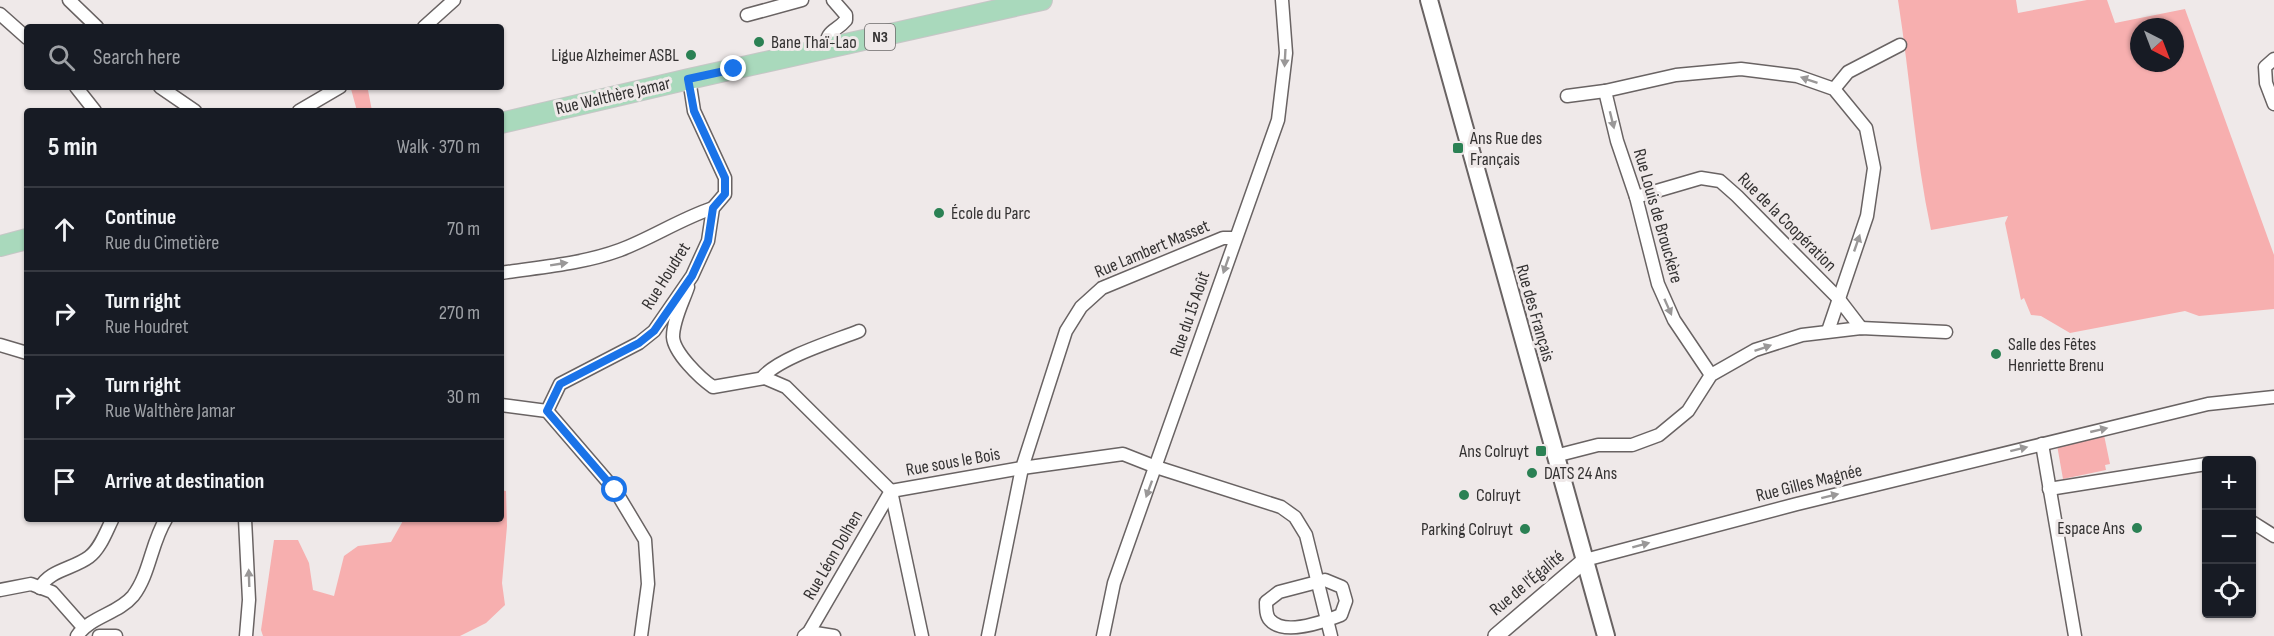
<!DOCTYPE html>
<meta charset="utf-8">
<style>
:root{--surface:#171b24;--page:#20242c;--text:#f1f3f6;--muted:#9ea1a6;--line:#363941}
body{margin:0;font-family:"Sofia Sans Condensed",sans-serif;background:var(--page);color:var(--text)}
.controls{position:absolute;right:18px;bottom:18px;display:grid;overflow:hidden;border-radius:6px;box-shadow:0 2px 4px #0004}
.controls button{width:54px;height:54px;display:grid;place-items:center;padding:0;border:0;border-bottom:2px solid var(--line);background:var(--surface);color:var(--text);font:30px sans-serif}
.compass{position:absolute;left:2130px;top:18px;width:54px;height:54px;border-radius:50%;background:var(--surface);box-shadow:0 2px 4px #0004;rotate:138deg}
.stop{position:absolute;width:18px;height:18px;margin:-14px;border:4px solid #1a73e8;border-radius:50%;background:#fff}
.stop.end{background:#1a73e8;border-color:#fff;box-shadow:0 2px 6px #0008}
.list{margin:0;padding:0;list-style:none}
h2{display:flex;justify-content:space-between;align-items:center;height:78px;margin:0;padding:0 24px;font-size:26px}
h2 small{font-size:20px;font-weight:400;color:var(--muted)}
.list li{display:grid;grid-template-columns:39px 1fr auto;gap:18px;align-items:center;box-sizing:border-box;height:84px;padding:0 24px;border-top:2px solid var(--line)}
.list b{display:block;font-size:22px;white-space:nowrap}
.list p{margin:0;font-size:20px;white-space:nowrap;color:var(--muted)}
.list em{font-size:20px;font-style:normal;color:var(--muted)}
.icon{flex:none;width:33px;height:33px;fill:none;stroke:currentColor;stroke-width:2;stroke-linecap:round;stroke-linejoin:round}
.map{position:relative;flex:none;width:2274px;height:636px;overflow:hidden}
.search{position:absolute;background:var(--surface);box-shadow:0 2px 4px #0004;left:24px;top:24px;width:480px;height:66px;display:flex;align-items:center;gap:15px;box-sizing:border-box;padding:0 21px;border-radius:6px;color:var(--muted);font-size:22px}
.panel{position:absolute;background:var(--surface);box-shadow:0 2px 4px #0004;left:24px;top:108px;width:480px;height:414px;border-radius:6px}
.map>svg:first-child{display:block}
.green{fill:#f7afaf;fill-rule:evenodd}
.lines{fill:none;stroke-linecap:round;stroke-linejoin:round}
.minor-casing{stroke:#696363;stroke-width:15}
.tertiary-casing{stroke:#696363;stroke-width:18}
.secondary-casing{stroke:#696363;stroke-width:20}
.primary-casing{stroke:#c6c6c6;stroke-width:22}
.minor{stroke:#fff;stroke-width:12}
.tertiary{stroke:#fff;stroke-width:15}
.secondary{stroke:#fff;stroke-width:16}
.primary{stroke:#a9d9bc;stroke-width:20}
.oneway{fill:#9a9898}
.route{stroke:#1a73e8;stroke-width:8}
.poi-dot{fill:#2b8154;stroke:#efe9e9;stroke-width:2}
.labels{text-anchor:middle;dominant-baseline:central;stroke-width:6;stroke-linejoin:round;paint-order:stroke}
.shield{fill:#efe9e9;stroke:#6c6969;stroke-width:1.5}
.shield-label{font-size:16px;font-weight:bold;fill:#343232}
.poi-label{font-size:18px;fill:#343232;stroke:#efe9e9;text-anchor:start}
.street-label{font-size:18px;fill:#343232;stroke:#efe9e9}
</style>
<div class="map">
<svg width="2274" height="636" viewBox="0 0 2274 636">
<rect width="100%" height="100%" fill="#efe9e9"/>
<!-- green -->
<g class="green">
<path d="M1898,0H2016L2018,13L2087,0H2107L2115,23L2185,9L2274,255V309L2199,316L2185,311L2070,333L2041,316L2031,315L2024,298L2021,300L2005,223L2008,216L1931,230C1915,154 1910,77 1898,0ZM2139,27H2175V63H2139Z"/>
<polygon points="354,87 372,87 368,90 372,111 357,111 351,89"/>
<polygon points="2104,435 2110,464 2105,465 2106,470 2063,479 2057,445"/>
<polygon points="501,490 506,491 507,526 502,583 505,605 486,623 460,636 263,636 261,630 274,540 298,540 309,563 313,590 334,596 344,556 358,546 391,542 404,519 501,519"/>
</g>
<g class="lines">
<!-- minor casing -->
<g class="minor-casing">
<g id="minor">
<polyline points="69,0 97,27"/>
<polyline points="0,14 27,38"/>
<polyline points="747,15 802,0"/>
<polyline points="424,27 454,0"/>
<path d="M826,49C826,29 835,33 846,20V15L833,0"/>
<polyline points="2274,59 2265,67 2266,83 2274,104"/>
<polyline points="76,87 95,111"/>
<polyline points="160,87 195,111"/>
<polyline points="1834,89 1848,72 1900,45"/>
<polyline points="1567,96 1605,91"/>
<polyline points="299,111 340,87"/>
<polyline points="1636,197 1701,178 1720,181 1737,196 1838,298 1861,328"/>
<path d="M501,273C540,267 582,264 620,250C652,238 680,219 713,208"/>
<path d="M688,287C683,302 673,320 673,337C674,353 700,378 713,387L765,378L786,387L891,491"/>
<polyline points="0,345 27,353"/>
<polyline points="1711,375 1674,320 1658,284 1636,197 1617,141 1605,91 1676,75 1741,69 1797,76 1834,89 1866,128 1874,168 1867,216 1828,331"/>
<path d="M762,378C778,358 834,341 859,331"/>
<polyline points="501,405 547,411 615,490 645,540 648,584 641,636"/>
<polyline points="547,411 560,384 639,343 654,331 692,276 708,241 713,208 725,194 725,178 694,111 689,79"/>
<polyline points="2042,444 2075,636"/>
<polyline points="1555,456 1598,445 1632,445 1659,435 1688,411 1711,375 1755,350 1802,335 1861,328 1946,332"/>
<polyline points="2049,489 2206,464"/>
<polyline points="891,491 1022,468 1123,454 1156,467 1281,507 1295,517 1306,535 1331,636"/>
<polyline points="891,491 922,636"/>
<polyline points="245,519 249,600 246,636"/>
<polyline points="2252,522 2274,536"/>
<polyline points="1585,560 1797,504 2208,404 2274,397"/>
<path d="M1325,580L1342,587L1346,601L1341,615C1323,622 1284,636 1270,620C1266,616 1266,608 1266,602L1279,592Z"/>
<path d="M40,588C49,570 73,569 89,557C100,549 106,532 112,520"/>
<polyline points="0,590 31,584 52,592 83,627"/>
<polyline points="809,632 834,636"/>
<path d="M77,636C91,616 118,614 133,596C150,574 151,543 166,519"/>
<polyline points="99,636 116,636"/>
<polyline points="804,636 809,632 891,491"/>
<polyline points="988,636 1022,468 1066,331 1081,307 1102,288 1223,238 1235,238"/>
<polyline points="1103,636 1114,583 1278,120 1286,53 1282,0"/>
</g>
</g>
<!-- tertiary casing -->
<g class="tertiary-casing">
<polyline id="tertiary" points="1496,636 1585,560"/>
</g>
<!-- secondary casing -->
<g class="secondary-casing">
<polyline id="secondary" points="1429,0 1606,636"/>
</g>
<!-- primary casing -->
<g class="primary-casing">
<g id="primary">
<polyline points="501,123 689,79 1042,0"/>
<polyline points="0,246 27,239"/>
</g>
</g>
<!-- minor -->
<use href="#minor" class="minor"/>
<!-- tertiary -->
<use href="#tertiary" class="tertiary"/>
<!-- secondary -->
<use href="#secondary" class="secondary"/>
<!-- primary -->
<use href="#primary" class="primary"/>
</g>
<!-- one-way arrows -->
<defs><path id="oneway-solid" d="M-6-.8H1V-3.2L6.5 0L1 3.2V.8H-6Z" transform="scale(1.5)"/></defs>
<g class="oneway">
<use href="#oneway-solid" transform="translate(1285 58) rotate(93)"/>
<use href="#oneway-solid" transform="translate(1809 80) rotate(-161)"/>
<use href="#oneway-solid" transform="translate(1612 120) rotate(76)"/>
<use href="#oneway-solid" transform="translate(1857 243) rotate(-71)"/>
<use href="#oneway-solid" transform="translate(559 264) rotate(-9)"/>
<use href="#oneway-solid" transform="translate(1226 265) rotate(109)"/>
<use href="#oneway-solid" transform="translate(1668 307) rotate(66)"/>
<use href="#oneway-solid" transform="translate(1763 348) rotate(-19)"/>
<use href="#oneway-solid" transform="translate(2099 430) rotate(-13)"/>
<use href="#oneway-solid" transform="translate(2019 449) rotate(-14)"/>
<use href="#oneway-solid" transform="translate(1149 489) rotate(110)"/>
<use href="#oneway-solid" transform="translate(1830 496) rotate(-14)"/>
<use href="#oneway-solid" transform="translate(1641 545) rotate(-15)"/>
<use href="#oneway-solid" transform="translate(249 578) rotate(-92)"/>
</g>
<g class="lines">
<!-- route -->
<polyline class="route" points="615,490 547,411 560,384 639,343 654,331 692,276 708,241 713,208 725,194 725,178 694,111 688,79 734,69"/>
</g>
<!-- markers -->
<g class="poi-dot">
<circle cx="759" cy="42" r="6"/>
<circle cx="691" cy="55" r="6"/>
<rect x="1452" y="142" width="12" height="12" rx="3"/>
<circle cx="939" cy="213" r="6"/>
<circle cx="1996" cy="354" r="6"/>
<rect x="1535" y="445" width="12" height="12" rx="3"/>
<circle cx="1532" cy="473" r="6"/>
<circle cx="1464" cy="495" r="6"/>
<circle cx="2137" cy="528" r="6"/>
<circle cx="1525" cy="529" r="6"/>
</g>
<g class="labels">
<!-- shield labels -->
<rect class="shield" x="865" y="24" width="30" height="26" rx="4.5"/>
<g class="shield-label">
<text x="880" y="37">N3</text>
</g>
<!-- poi labels -->
<g class="poi-label">
<text x="771" y="42">Bane Thaï-Lao</text>
<text x="679" y="55" text-anchor="end">Ligue Alzheimer ASBL</text>
<text x="1470" y="138">Ans Rue des<tspan x="1470" dy="21">Français</tspan></text>
<text x="951" y="213">École du Parc</text>
<text x="2008" y="344">Salle des Fêtes<tspan x="2008" dy="21">Henriette Brenu</tspan></text>
<text x="1529" y="451" text-anchor="end">Ans Colruyt</text>
<text x="1544" y="473">DATS 24 Ans</text>
<text x="1476" y="495">Colruyt</text>
<text x="2125" y="528" text-anchor="end">Espace Ans</text>
<text x="1513" y="529" text-anchor="end">Parking Colruyt</text>
</g>
<!-- street labels -->
<g class="street-label">
<text transform="translate(613 96) rotate(-13)">Rue Walthère Jamar</text>
<text transform="translate(1658 216) rotate(74)">Rue Louis de Brouckère</text>
<text transform="translate(1787 222) rotate(45)">Rue de la Coopération</text>
<text transform="translate(1152 249) rotate(-23)">Rue Lambert Masset</text>
<text transform="translate(666 276) rotate(-58)">Rue Houdret</text>
<text transform="translate(1535 313) rotate(74)">Rue des Français</text>
<text transform="translate(1190 314) rotate(-71)">Rue du 15 Août</text>
<text transform="translate(953 462) rotate(-10)">Rue sous le Bois</text>
<text transform="translate(1809 483) rotate(-14)">Rue Gilles Magnée</text>
<text transform="translate(833 555) rotate(-60)">Rue Léon Dolhen</text>
<text transform="translate(1527 583) rotate(-40)">Rue de l'Égalité</text>
</g>
</g>
</svg>
<div class="controls">
<button>+</button>
<button>−</button>
<button><svg class="icon" aria-label="locate" viewBox="0 0 24 24"><circle cx="12" cy="12" r="6"/><path d="M12 2v4M12 18v4M2 12h4M18 12h4"/></svg></button>
</div>
<svg class="compass" viewBox="-18 -18 36 36"><path d="M0-13l5 13h-10z" fill="#e53935"/><path d="M0 13l5-13h-10z" fill="#9ea1a6"/></svg>
<div class="stop" style="left:615px;top:490px"></div>
<div class="stop end" style="left:734px;top:69px"></div>
<div class="search"><svg class="icon" aria-label="search" viewBox="0 0 24 24"><circle cx="10" cy="10" r="6"/><path d="M15 15l6 6"/></svg>Search here</div>
<section class="panel">
<h2>5 min<small>Walk · 370 m</small></h2>
<ul class="list">
<li><svg class="icon" aria-label="ahead" viewBox="0 0 24 24"><path d="M12 20V5M6 11l6-6 6 6"/></svg><div><b>Continue</b><p>Rue du Cimetière</p></div><em>70 m</em></li>
<li><svg class="icon" aria-label="right" viewBox="0 0 24 24"><path d="M7 20v-9h11M14 6l5 5-5 5"/></svg><div><b>Turn right</b><p>Rue Houdret</p></div><em>270 m</em></li>
<li><svg class="icon" aria-label="right" viewBox="0 0 24 24"><path d="M7 20v-9h11M14 6l5 5-5 5"/></svg><div><b>Turn right</b><p>Rue Walthère Jamar</p></div><em>30 m</em></li>
<li><svg class="icon" aria-label="arrive" viewBox="0 0 24 24"><path d="M6 21V4h12l-3 4 3 4H6"/></svg><div><b>Arrive at destination</b></div></li>
</ul>
</section>
</div>
